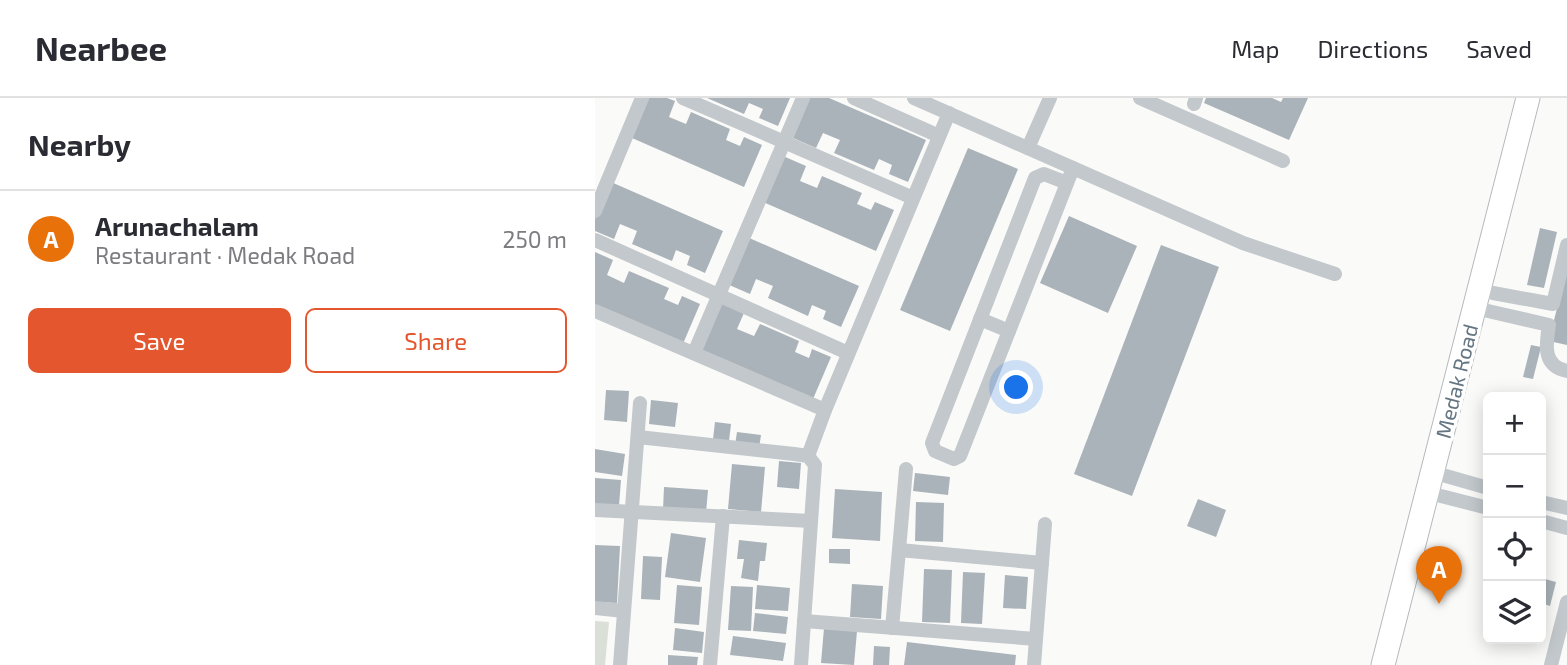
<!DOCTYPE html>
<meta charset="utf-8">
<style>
:root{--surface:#fff;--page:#f2f2f3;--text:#2b2b33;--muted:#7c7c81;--line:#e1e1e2;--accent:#e4572e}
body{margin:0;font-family:"Exo 2",sans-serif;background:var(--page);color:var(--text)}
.controls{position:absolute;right:21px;bottom:21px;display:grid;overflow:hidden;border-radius:10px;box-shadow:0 4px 18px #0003}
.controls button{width:63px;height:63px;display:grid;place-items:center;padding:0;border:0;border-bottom:2px solid var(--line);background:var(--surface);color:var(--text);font:35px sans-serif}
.you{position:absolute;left:422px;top:290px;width:24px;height:24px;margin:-18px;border:5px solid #fff;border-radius:50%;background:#1a73e8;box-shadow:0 0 0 10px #1a73e833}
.badge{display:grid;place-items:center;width:46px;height:46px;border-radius:50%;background:var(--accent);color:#fff;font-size:23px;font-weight:700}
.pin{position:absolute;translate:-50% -58px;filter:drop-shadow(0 2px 4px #0008)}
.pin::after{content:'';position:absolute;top:37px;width:24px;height:21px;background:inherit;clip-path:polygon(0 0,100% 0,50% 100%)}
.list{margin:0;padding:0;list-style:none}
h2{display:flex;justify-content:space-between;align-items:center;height:91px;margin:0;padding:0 28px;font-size:30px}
h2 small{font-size:23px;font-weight:400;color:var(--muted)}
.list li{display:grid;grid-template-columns:46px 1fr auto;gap:21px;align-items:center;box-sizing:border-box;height:98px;padding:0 28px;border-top:2px solid var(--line)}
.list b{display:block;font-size:26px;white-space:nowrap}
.list p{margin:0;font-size:23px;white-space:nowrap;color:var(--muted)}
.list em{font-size:23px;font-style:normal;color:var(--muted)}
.actions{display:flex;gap:14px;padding:21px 28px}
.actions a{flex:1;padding:16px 0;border:2px solid var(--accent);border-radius:10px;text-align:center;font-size:24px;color:var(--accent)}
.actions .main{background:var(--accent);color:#fff}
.icon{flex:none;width:38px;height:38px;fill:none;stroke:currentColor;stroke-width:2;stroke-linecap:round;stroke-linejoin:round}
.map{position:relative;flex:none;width:972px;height:567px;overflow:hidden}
header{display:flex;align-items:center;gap:42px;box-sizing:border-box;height:98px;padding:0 35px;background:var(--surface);border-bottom:2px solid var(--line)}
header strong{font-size:33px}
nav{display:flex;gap:38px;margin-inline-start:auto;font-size:24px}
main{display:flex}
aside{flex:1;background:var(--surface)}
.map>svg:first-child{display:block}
.green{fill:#dadfd7}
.building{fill:#aab3b9}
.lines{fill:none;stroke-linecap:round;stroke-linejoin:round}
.primary-casing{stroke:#b5babe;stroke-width:25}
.street{stroke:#c3c8cc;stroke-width:14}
.primary{stroke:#fff;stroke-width:23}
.labels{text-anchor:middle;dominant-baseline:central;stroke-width:7;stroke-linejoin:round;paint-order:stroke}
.street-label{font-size:21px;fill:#657683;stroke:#fff}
</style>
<header>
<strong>Nearbee</strong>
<nav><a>Map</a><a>Directions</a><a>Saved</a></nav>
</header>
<main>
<aside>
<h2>Nearby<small></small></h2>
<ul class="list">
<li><span class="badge" style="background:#e8710a">A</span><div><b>Arunachalam</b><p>Restaurant · Medak Road</p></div><em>250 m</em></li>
</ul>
<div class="actions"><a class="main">Save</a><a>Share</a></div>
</aside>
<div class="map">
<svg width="972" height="567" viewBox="0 0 972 567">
<rect width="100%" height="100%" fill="#fafaf8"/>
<!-- green -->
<polygon class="green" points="0,523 14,524 10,567 0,567"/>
<!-- building -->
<g class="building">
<polygon points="54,0 72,0 80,3 74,19 91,26 96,14 135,31 131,42 145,48 149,39 167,47 149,89 37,40"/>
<polygon points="112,0 195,0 183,28 164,20 168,11 154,5 149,16"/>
<polygon points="215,0 234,0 331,42 313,84 294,76 297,67 284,61 279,72 239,55 245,42 228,35 221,50 198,40"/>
<polygon points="611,0 677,0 686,4 688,0 713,0 694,42 609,5"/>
<polygon points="373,50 423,71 355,233 305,212"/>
<polygon points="188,58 211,68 205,83 222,90 227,78 267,95 262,106 276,112 280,104 299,112 281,153 168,104"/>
<polygon points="16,84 128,133 110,175 92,167 95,158 81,152 77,163 37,146 42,133 25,126 19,141 0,133 0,121"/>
<polygon points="474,118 542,148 513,215 445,185"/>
<polygon points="945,130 962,134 949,190 932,187"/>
<polygon points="152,139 264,188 246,229 228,221 231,213 217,207 213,218 173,200 178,188 161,181 155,196 132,186"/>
<polygon points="566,147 624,169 537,398 479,376"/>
<polygon points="0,154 18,162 12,177 29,185 34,173 74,190 69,201 83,207 87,198 105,206 87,248 0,210"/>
<polygon points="971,173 972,173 972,247 954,243"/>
<polygon points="126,205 149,215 142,231 159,238 165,226 204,243 200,254 214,260 217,251 236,259 218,301 105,252"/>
<polygon points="936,247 946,249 938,281 928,279"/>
<polygon points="11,292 34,293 32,324 9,322"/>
<polygon points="56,302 83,305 80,329 54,326"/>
<polygon points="120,324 136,326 134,343 118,341"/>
<polygon points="142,334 166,337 164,350 140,347"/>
<polygon points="0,351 30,356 27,378 0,374"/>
<polygon points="184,363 206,365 204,391 182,389"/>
<polygon points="137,366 170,369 166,414 133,411"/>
<polygon points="320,375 355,379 353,397 318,393"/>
<polygon points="0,380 26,382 24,408 0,406"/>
<polygon points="69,389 113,392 111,415 68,412"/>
<polygon points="240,391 287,394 285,443 237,440"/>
<polygon points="603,401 631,412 621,439 592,428"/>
<polygon points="321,404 349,405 348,444 320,443"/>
<polygon points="76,435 111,440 105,484 70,479"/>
<polygon points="144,442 172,445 170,463 165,463 163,483 146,480 149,461 142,461"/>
<polygon points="0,447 25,448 22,505 0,504"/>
<polygon points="234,451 255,451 255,466 234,465"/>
<polygon points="48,458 67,459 65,502 46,501"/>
<polygon points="329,471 357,472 355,525 327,524"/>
<polygon points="368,474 390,475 387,526 366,525"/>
<polygon points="410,477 433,479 431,511 408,510"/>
<polygon points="946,480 961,484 955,508 946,505"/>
<polygon points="257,486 288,488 286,521 255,519"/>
<polygon points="82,487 107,489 104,527 79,525"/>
<polygon points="162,487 195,490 193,513 160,511"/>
<polygon points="136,488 158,489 156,533 133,532"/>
<polygon points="160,515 193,519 191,536 158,533"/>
<polygon points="80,530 109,534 107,555 78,552"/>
<polygon points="229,530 262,533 259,567 226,565"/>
<polygon points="138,538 191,545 188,563 135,557"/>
<polygon points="312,544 421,557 420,567 309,567"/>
<polygon points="279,548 295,549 294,567 278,567"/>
<polygon points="73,557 103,559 102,567 73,567"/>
</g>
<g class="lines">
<!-- primary casing -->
<g class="primary-casing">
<polyline id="primary" points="788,567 933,0"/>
</g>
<!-- street -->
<g class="street">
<polyline points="88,0 318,100"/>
<polyline points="259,0 344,38"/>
<polyline points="319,0 648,145 740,176"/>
<polyline points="545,0 688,63"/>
<polyline points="599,6 601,0"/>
<polyline points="433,50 455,0"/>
<polyline points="472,85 449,76 440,80 337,345 340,353 359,361 365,358 478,70"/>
<polyline points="0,113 47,0"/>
<polyline points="0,142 253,255"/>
<polyline points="898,195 958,206 972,147"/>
<polyline points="0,213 230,312"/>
<path d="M893,213L954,227C951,246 947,268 972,273"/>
<polyline points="385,221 414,233"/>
<polyline points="99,255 208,0"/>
<polyline points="43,339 199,356 213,358 220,367 206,567"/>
<polyline points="213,358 230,312 354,15"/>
<polyline points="851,378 893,390"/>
<polyline points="846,398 893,410"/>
<polyline points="946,404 972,410"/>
<polyline points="0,412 216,423"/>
<polyline points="946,423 972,430"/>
<polyline points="304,452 311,371"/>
<polyline points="0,510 29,513"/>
<polyline points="209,523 441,541"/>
<polyline points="297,530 304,452 447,465"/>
<polyline points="25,567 45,305"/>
<polyline points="115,567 128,418"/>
<polyline points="439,567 450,426"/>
<polyline points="956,567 972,504"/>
</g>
<!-- primary -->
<use href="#primary" class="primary"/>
</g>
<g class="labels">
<!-- street labels -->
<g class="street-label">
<text transform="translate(861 283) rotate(-76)">Medak Road</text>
</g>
</g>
</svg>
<div class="controls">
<button>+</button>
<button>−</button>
<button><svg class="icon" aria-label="locate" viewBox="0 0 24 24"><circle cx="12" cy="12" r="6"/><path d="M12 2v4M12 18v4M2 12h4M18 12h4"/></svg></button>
<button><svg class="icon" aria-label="layers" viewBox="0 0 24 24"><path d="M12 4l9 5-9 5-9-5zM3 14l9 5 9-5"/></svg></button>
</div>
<div class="you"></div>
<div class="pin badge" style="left:844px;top:506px;background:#e8710a">A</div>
</div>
</main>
